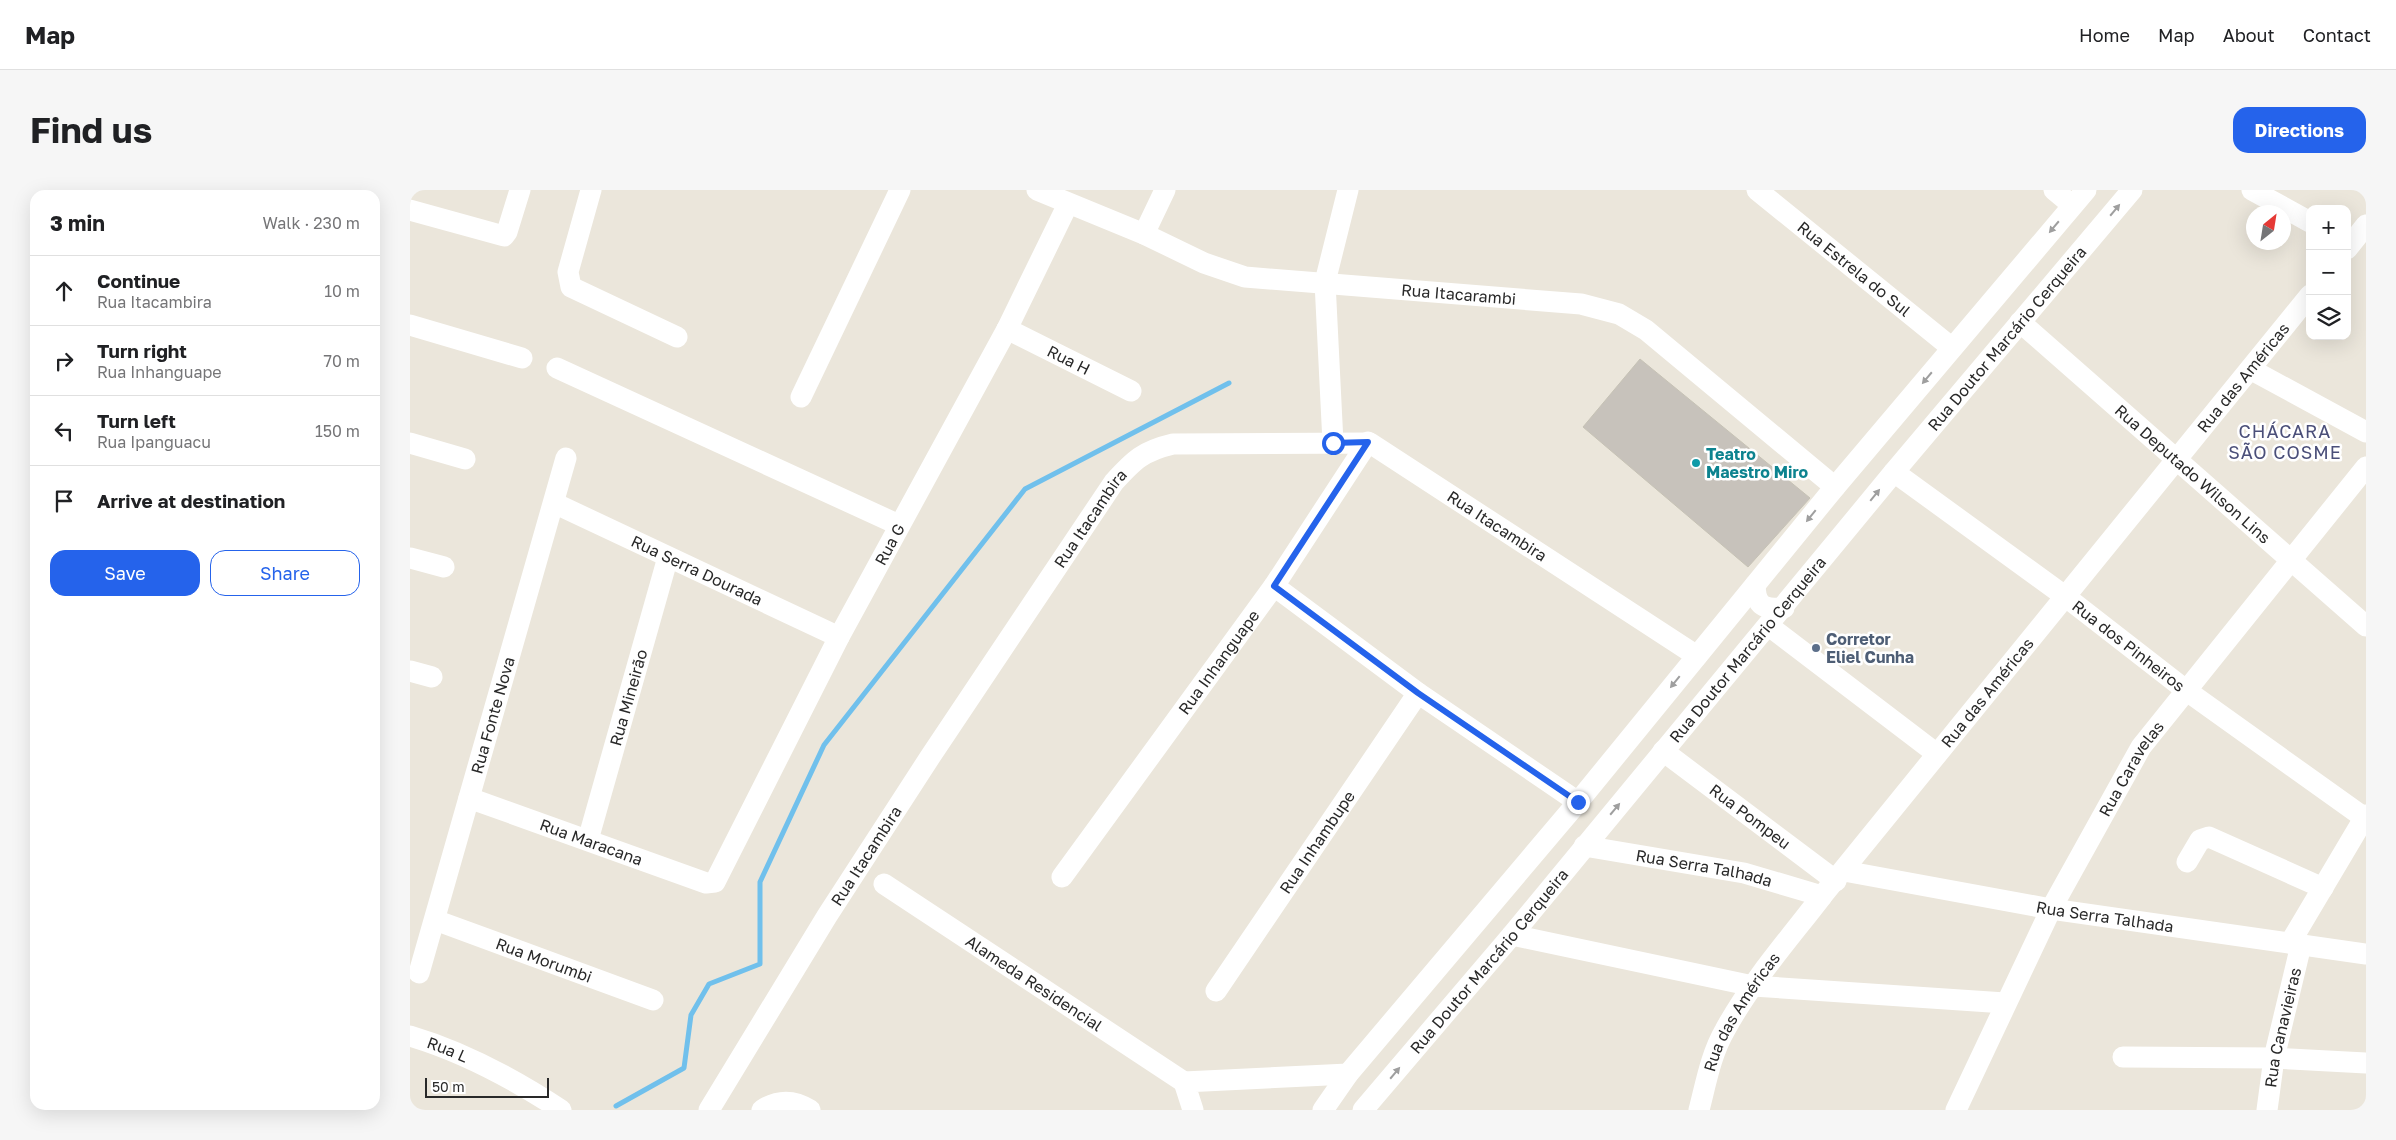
<!DOCTYPE html>
<meta charset="utf-8">
<style>
:root{--surface:#fff;--page:#f6f6f6;--text:#202124;--muted:#757577;--line:#e0e0e0;--accent:#2563eb}
body{margin:0;font-family:"Golos Text",sans-serif;background:var(--page);color:var(--text)}
.controls{position:absolute;right:15px;top:15px;display:grid;overflow:hidden;border-radius:10px;box-shadow:0 5px 20px #0002}
.controls button{width:45px;height:45px;display:grid;place-items:center;padding:0;border:0;border-bottom:1px solid var(--line);background:var(--surface);color:var(--text);font:25px sans-serif}
.compass{position:absolute;left:1836px;top:15px;width:45px;height:45px;border-radius:50%;background:var(--surface);box-shadow:0 5px 20px #0002;rotate:30deg}
.scale{position:absolute;left:15px;bottom:12px;width:124px;box-sizing:border-box;padding-left:5px;border:2px solid #292929;border-top:0;font-size:14px;line-height:18px;white-space:nowrap;color:#292929;-webkit-text-stroke:4px #fff;paint-order:stroke}
.stop{position:absolute;width:15px;height:15px;margin:-11px;border:4px solid #2563eb;border-radius:50%;background:#fff}
.stop.end{background:#2563eb;border-color:#fff;box-shadow:0 1px 5px #0008}
.list{margin:0;padding:0;list-style:none}
h2{display:flex;justify-content:space-between;align-items:center;height:65px;margin:0;padding:0 20px;font-size:21px}
h2 small{font-size:16px;font-weight:400;color:var(--muted)}
.list li{display:grid;grid-template-columns:32px 1fr auto;gap:15px;align-items:center;box-sizing:border-box;height:70px;padding:0 20px;border-top:1px solid var(--line)}
.list b{display:block;font-size:19px;white-space:nowrap}
.list p{margin:0;font-size:16px;white-space:nowrap;color:var(--muted)}
.list em{font-size:16px;font-style:normal;color:var(--muted)}
.actions{display:flex;gap:10px;padding:15px 20px}
.actions a{flex:1;padding:11px 0;border:1px solid var(--accent);border-radius:15px;text-align:center;font-size:18px;color:var(--accent)}
.actions .main{background:var(--accent);color:#fff}
.icon{flex:none;width:28px;height:28px;fill:none;stroke:currentColor;stroke-width:2;stroke-linecap:round;stroke-linejoin:round}
.map{position:relative;flex:none;width:1956px;height:920px;overflow:hidden;border-radius:15px}
header{display:flex;align-items:center;gap:30px;box-sizing:border-box;height:70px;padding:0 25px;background:var(--surface);border-bottom:1px solid var(--line)}
header strong{font-size:24px}
nav{display:flex;gap:28px;margin-inline-start:auto;font-size:18px}
.intro{display:flex;align-items:center;justify-content:space-between;box-sizing:border-box;height:120px;padding:0 30px}
h1{margin:0;font-size:35px}
.button{padding:12px 22px;border-radius:15px;background:var(--accent);color:#fff;font-size:18px;font-weight:700}
main{display:flex;gap:30px;padding:0 30px}
aside{flex:1;background:var(--surface);border-radius:15px;box-shadow:0 5px 20px #0002}
.map>svg:first-child{display:block}
.lines{fill:none;stroke-linecap:round;stroke-linejoin:round}
.stream{stroke:#70c0ec;stroke-width:5}
.building{fill:#c7c2bb;stroke:#c6c2b5}
.minor{stroke:#fff;stroke-width:21}
.oneway{fill:#9f9f9f}
.route{stroke:#2563eb;stroke-width:6}
.culture-dot{fill:#0f9aa8;stroke:#fff;stroke-width:2}
.service-dot{fill:#5c6f8a;stroke:#fff;stroke-width:2}
.labels{text-anchor:middle;dominant-baseline:central;stroke-width:5;stroke-linejoin:round;paint-order:stroke}
.street-label{font-size:16px;fill:#292929;stroke:#fff}
.culture-label{font-size:16px;font-weight:bold;fill:#0d838f;stroke:#fff;text-anchor:start}
.service-label{font-size:16px;font-weight:bold;fill:#4e5e75;stroke:#fff;text-anchor:start}
.neighbourhood-label{font-size:18px;letter-spacing:1px;fill:#4b4f79;stroke:#fff}
</style>
<header>
<strong>Map</strong>
<nav><a>Home</a><a>Map</a><a>About</a><a>Contact</a></nav>
</header>
<div class="intro"><h1>Find us</h1><a class="button">Directions</a></div>
<main>
<aside>
<h2>3 min<small>Walk · 230 m</small></h2>
<ul class="list">
<li><svg class="icon" aria-label="ahead" viewBox="0 0 24 24"><path d="M12 20V5M6 11l6-6 6 6"/></svg><div><b>Continue</b><p>Rua Itacambira</p></div><em>10 m</em></li>
<li><svg class="icon" aria-label="right" viewBox="0 0 24 24"><path d="M7 20v-9h11M14 6l5 5-5 5"/></svg><div><b>Turn right</b><p>Rua Inhanguape</p></div><em>70 m</em></li>
<li><svg class="icon" aria-label="left" viewBox="0 0 24 24"><path d="M17 20v-9H6M10 6l-5 5 5 5"/></svg><div><b>Turn left</b><p>Rua Ipanguacu</p></div><em>150 m</em></li>
<li><svg class="icon" aria-label="arrive" viewBox="0 0 24 24"><path d="M6 21V4h12l-3 4 3 4H6"/></svg><div><b>Arrive at destination</b></div></li>
</ul>
<div class="actions"><a class="main">Save</a><a>Share</a></div>
</aside>
<div class="map">
<svg width="1956" height="920" viewBox="0 0 1956 920">
<rect width="100%" height="100%" fill="#ebe6db"/>
<g class="lines">
<!-- stream -->
<polyline class="stream" points="206,916 274,878 281,825 299,794 350,774 350,692 414,555 615,299 819,193"/>
</g>
<!-- building -->
<polygon class="building" points="1230,169 1400,308 1338,377 1173,237"/>
<g class="lines">
<!-- minor -->
<g class="minor">
<polyline points="181,0 158,82 161,97 267,147"/>
<path id="s1" d="M627,0L734,44L794,73L835,87L1171,114L1209,124L1236,140L1425,297"/>
<path id="s2" d="M1347,0L1542,158"/>
<polyline points="1644,0 1662,15"/>
<polyline points="1842,0 1900,32"/>
<polyline points="0,20 94,46 97,42 110,0"/>
<polyline points="734,44 755,0"/>
<polyline points="1937,59 1956,35"/>
<path id="s3" d="M1610,132L1956,436"/>
<polyline points="0,135 112,168"/>
<path id="s4" d="M597,139L721,201"/>
<polyline points="147,178 489,335"/>
<polyline points="1840,179 1956,242"/>
<polyline points="391,207 490,0"/>
<polyline points="0,253 55,269"/>
<polyline points="923,253 915,92 938,0"/>
<path id="s5" d="M1484,282L1656,407L1777,501L1956,629"/>
<path id="s6" d="M144,313L429,447"/>
<polyline points="0,368 34,377"/>
<path d="M1345,395C1346,417 1354,419 1374,418"/>
<polyline points="864,396 1008,503 1168,612"/>
<polyline points="1359,436 1527,564"/>
<polyline points="0,481 22,487"/>
<path id="s7" d="M1253,561L1426,691"/>
<path id="s8" d="M59,608L296,693L305,692L429,447L597,139L658,14"/>
<path id="s9" d="M178,650L258,367"/>
<path id="s10" d="M1174,656L1334,683L1412,706"/>
<polyline points="1777,672 1790,650 1799,647 1913,698"/>
<path id="s11" d="M1434,681L1641,719L1956,764"/>
<path id="s12" d="M652,687L864,396L958,252"/>
<path id="s13" d="M474,694L774,892"/>
<path id="s14" d="M25,730L243,810"/>
<polyline points="1102,745 1343,796 1595,813"/>
<polyline points="1880,753 1956,625"/>
<path id="s15" d="M9,783L156,268"/>
<path id="s16" d="M806,801L1008,503"/>
<path id="s17" d="M0,846C54,862 104,889 151,920"/>
<polyline points="1713,867 1864,868 1956,873"/>
<path id="s18" d="M299,920L417,726L520,567L704,292C724,270 733,261 763,254L960,253L1287,466"/>
<path d="M352,920C369,909 384,910 400,920"/>
<polyline points="783,920 774,892 938,884"/>
<polyline points="913,920 938,884 1168,612 1425,297 1676,0"/>
<path id="s19" d="M953,920L1102,745L1484,282L1722,0"/>
<path id="s20" d="M1289,920C1296,893 1301,864 1315,840C1341,792 1379,749 1412,706L1900,105"/>
<path id="s21" d="M1546,920L1641,719L1731,557L1956,277"/>
<path id="s22" d="M1857,920L1864,868L1891,755"/>
</g>
</g>
<!-- one-way arrows -->
<defs><path id="oneway-solid" d="M-6-.8H1V-3.2L6.5 0L1 3.2V.8H-6Z" transform="scale(1.25)"/></defs>
<g class="oneway">
<use href="#oneway-solid" transform="translate(1705 20) rotate(-50)"/>
<use href="#oneway-solid" transform="translate(1644 37) rotate(130)"/>
<use href="#oneway-solid" transform="translate(1517 188) rotate(130)"/>
<use href="#oneway-solid" transform="translate(1465 305) rotate(-51)"/>
<use href="#oneway-solid" transform="translate(1401 326) rotate(129)"/>
<use href="#oneway-solid" transform="translate(1265 492) rotate(129)"/>
<use href="#oneway-solid" transform="translate(1205 619) rotate(-50)"/>
<use href="#oneway-solid" transform="translate(985 883) rotate(-50)"/>
</g>
<g class="lines">
<!-- route -->
<polyline class="route" points="923,253 958,252 864,396 1008,503 1168,612"/>
</g>
<!-- markers -->
<circle class="culture-dot" cx="1286" cy="273" r="5"/>
<circle class="service-dot" cx="1406" cy="458" r="5"/>
<g class="labels">
<!-- street labels -->
<g class="street-label">
<text stroke="none"><textPath href="#s2" startOffset="125">Rua Estrela do Sul</textPath></text>
<text stroke="none"><textPath href="#s1" startOffset="440">Rua Itacarambi</textPath></text>
<text stroke="none"><textPath href="#s19" startOffset="1005">Rua Doutor Marcário Cerqueira</textPath></text>
<text stroke="none"><textPath href="#s4" startOffset="69">Rua H</textPath></text>
<text stroke="none"><textPath href="#s20" startOffset="918">Rua das Américas</textPath></text>
<text stroke="none"><textPath href="#s3" startOffset="230">Rua Deputado Wilson Lins</textPath></text>
<text stroke="none"><textPath href="#s18" startOffset="704">Rua Itacambira</textPath></text>
<text stroke="none"><textPath href="#s18" startOffset="1168">Rua Itacambira</textPath></text>
<text stroke="none"><textPath href="#s8" startOffset="641">Rua G</textPath></text>
<text stroke="none"><textPath href="#s6" startOffset="158">Rua Serra Dourada</textPath></text>
<text stroke="none"><textPath href="#s5" startOffset="292">Rua dos Pinheiros</textPath></text>
<text stroke="none"><textPath href="#s19" startOffset="600">Rua Doutor Marcário Cerqueira</textPath></text>
<text stroke="none"><textPath href="#s12" startOffset="266">Rua Inhanguape</textPath></text>
<text stroke="none"><textPath href="#s20" startOffset="512">Rua das Américas</textPath></text>
<text stroke="none"><textPath href="#s9" startOffset="148">Rua Mineirão</textPath></text>
<text stroke="none"><textPath href="#s15" startOffset="268">Rua Fonte Nova</textPath></text>
<text stroke="none"><textPath href="#s21" startOffset="384">Rua Caravelas</textPath></text>
<text stroke="none"><textPath href="#s7" startOffset="109">Rua Pompeu</textPath></text>
<text stroke="none"><textPath href="#s8" startOffset="130">Rua Maracana</textPath></text>
<text stroke="none"><textPath href="#s16" startOffset="180">Rua Inhambupe</textPath></text>
<text stroke="none"><textPath href="#s18" startOffset="299">Rua Itacambira</textPath></text>
<text stroke="none"><textPath href="#s10" startOffset="122">Rua Serra Talhada</textPath></text>
<text stroke="none"><textPath href="#s11" startOffset="265">Rua Serra Talhada</textPath></text>
<text stroke="none"><textPath href="#s14" startOffset="116">Rua Morumbi</textPath></text>
<text stroke="none"><textPath href="#s19" startOffset="195">Rua Doutor Marcário Cerqueira</textPath></text>
<text stroke="none"><textPath href="#s13" startOffset="180">Alameda Residencial</textPath></text>
<text stroke="none"><textPath href="#s20" startOffset="108">Rua das Américas</textPath></text>
<text stroke="none"><textPath href="#s22" startOffset="84">Rua Canavieiras</textPath></text>
<text stroke="none"><textPath href="#s17" startOffset="40">Rua L</textPath></text>
</g>
<!-- culture labels -->
<g class="culture-label">
<text x="1296" y="264">Teatro<tspan x="1296" dy="18">Maestro Miro</tspan></text>
</g>
<!-- service labels -->
<g class="service-label">
<text x="1416" y="449">Corretor<tspan x="1416" dy="18">Eliel Cunha</tspan></text>
</g>
<!-- neighbourhood labels -->
<g class="neighbourhood-label">
<text x="1875" y="241">CHÁCARA<tspan x="1875" dy="21">SÃO COSME</tspan></text>
</g>
</g>
</svg>
<div class="controls">
<button>+</button>
<button>−</button>
<button><svg class="icon" aria-label="layers" viewBox="0 0 24 24"><path d="M12 4l9 5-9 5-9-5zM3 14l9 5 9-5"/></svg></button>
</div>
<svg class="compass" viewBox="-18 -18 36 36"><path d="M0-13l5 13h-10z" fill="#e53935"/><path d="M0 13l5-13h-10z" fill="#757577"/></svg>
<div class="scale">50 m</div>
<div class="stop" style="left:923px;top:253px"></div>
<div class="stop end" style="left:1168px;top:612px"></div>
</div>
</main>
